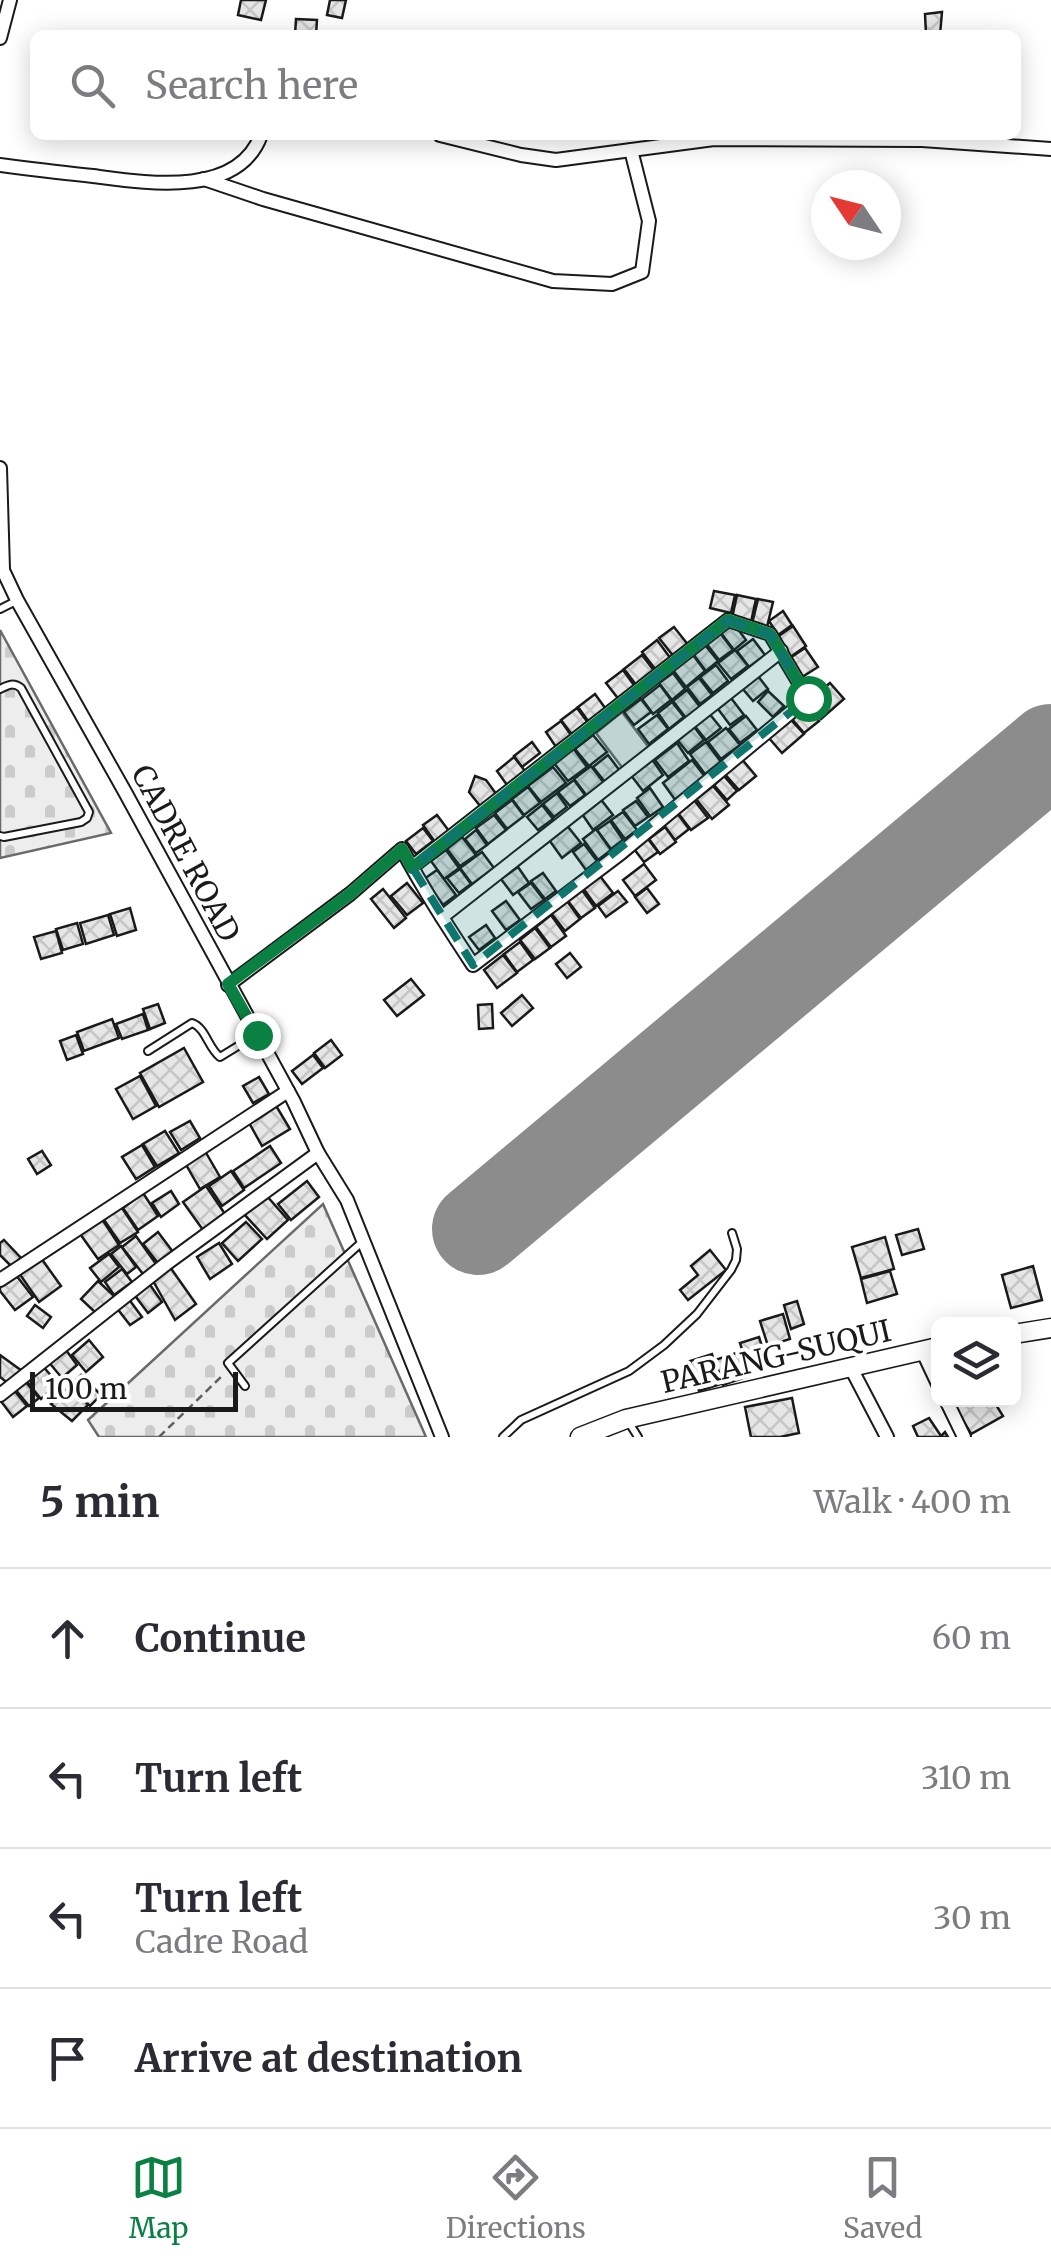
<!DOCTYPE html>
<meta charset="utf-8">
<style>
:root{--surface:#fff;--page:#f7f7f7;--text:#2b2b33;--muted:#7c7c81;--line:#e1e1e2;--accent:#0b8043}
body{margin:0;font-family:Merriweather,serif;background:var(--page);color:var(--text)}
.controls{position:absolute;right:30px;bottom:30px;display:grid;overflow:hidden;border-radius:15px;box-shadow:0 5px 25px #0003}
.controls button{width:90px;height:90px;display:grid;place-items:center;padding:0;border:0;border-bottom:2px solid var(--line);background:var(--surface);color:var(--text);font:50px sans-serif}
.compass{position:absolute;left:811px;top:170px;width:90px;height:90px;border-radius:50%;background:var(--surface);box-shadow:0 5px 25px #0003;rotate:305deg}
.scale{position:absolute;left:30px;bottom:25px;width:208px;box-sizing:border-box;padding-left:10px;border:5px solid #1a1a1a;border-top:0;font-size:28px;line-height:35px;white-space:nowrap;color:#1a1a1a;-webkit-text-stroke:8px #fff;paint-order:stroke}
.stop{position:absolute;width:30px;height:30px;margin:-22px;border:8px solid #0b8043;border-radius:50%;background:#fff}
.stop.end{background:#0b8043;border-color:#fff;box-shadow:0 2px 10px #0008}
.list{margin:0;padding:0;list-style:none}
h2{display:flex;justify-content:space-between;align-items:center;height:130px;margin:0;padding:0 40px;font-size:42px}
h2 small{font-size:32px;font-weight:400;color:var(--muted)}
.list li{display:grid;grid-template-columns:65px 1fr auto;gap:30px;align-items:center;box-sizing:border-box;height:140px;padding:0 40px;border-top:2px solid var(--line)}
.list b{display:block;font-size:38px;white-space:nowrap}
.list p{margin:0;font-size:32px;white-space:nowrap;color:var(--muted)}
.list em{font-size:32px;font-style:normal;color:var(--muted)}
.icon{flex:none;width:55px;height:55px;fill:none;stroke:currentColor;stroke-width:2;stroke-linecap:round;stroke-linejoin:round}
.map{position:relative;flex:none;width:1051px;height:1437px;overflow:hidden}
.search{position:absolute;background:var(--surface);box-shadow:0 5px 25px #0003;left:30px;right:30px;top:30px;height:110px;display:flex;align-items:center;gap:25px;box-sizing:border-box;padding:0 35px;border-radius:15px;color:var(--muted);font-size:38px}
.sheet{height:690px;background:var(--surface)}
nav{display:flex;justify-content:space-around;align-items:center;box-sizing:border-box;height:140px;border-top:2px solid var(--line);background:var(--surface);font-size:28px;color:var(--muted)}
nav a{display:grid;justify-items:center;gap:5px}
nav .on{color:var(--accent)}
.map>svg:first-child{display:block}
.built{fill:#ededed;stroke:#6a6a6a;stroke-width:2.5}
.cemetery{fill:url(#cemetery-stones);stroke:#6a6a6a;stroke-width:2.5}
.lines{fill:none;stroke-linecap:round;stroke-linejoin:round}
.runway{stroke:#8c8c8c;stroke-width:92}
.building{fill:url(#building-cross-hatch);stroke:#1a1a1a;stroke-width:2.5}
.lane-casing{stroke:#1a1a1a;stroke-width:10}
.street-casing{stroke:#1a1a1a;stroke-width:16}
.secondary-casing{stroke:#1a1a1a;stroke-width:21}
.path{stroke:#5f5f5f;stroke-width:2.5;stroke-dasharray:8 5;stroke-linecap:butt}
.lane{stroke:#fff;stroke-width:6}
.street{stroke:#fff;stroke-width:12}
.secondary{stroke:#fff;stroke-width:18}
.route{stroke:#0b8043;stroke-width:12}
.marked{fill:#0f766e;fill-opacity:0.2;stroke:#0f766e;stroke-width:8;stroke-dasharray:20 12;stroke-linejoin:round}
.labels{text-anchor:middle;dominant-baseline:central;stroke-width:8;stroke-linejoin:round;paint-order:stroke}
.street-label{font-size:30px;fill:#1a1a1a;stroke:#fff}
</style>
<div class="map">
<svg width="1051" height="1437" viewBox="0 0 1051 1437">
<defs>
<pattern id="cemetery-stones" width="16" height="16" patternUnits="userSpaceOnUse" patternTransform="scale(2.5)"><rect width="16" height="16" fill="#ededed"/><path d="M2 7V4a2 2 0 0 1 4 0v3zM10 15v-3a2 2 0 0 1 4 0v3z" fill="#cbcbcb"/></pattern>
<pattern id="building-cross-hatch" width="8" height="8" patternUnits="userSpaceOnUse" patternTransform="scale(2.5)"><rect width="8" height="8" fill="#e6e6e6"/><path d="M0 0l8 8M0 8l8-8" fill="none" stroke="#c5c5c5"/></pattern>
</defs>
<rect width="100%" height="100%" fill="#fff"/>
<!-- built -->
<polygon class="built" points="622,712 650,749 624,770 596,733"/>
<!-- cemetery -->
<g class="cemetery">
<polygon points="0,630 111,833 0,858"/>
<polygon points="323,1204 426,1437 99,1437 88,1420"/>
</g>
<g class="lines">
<!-- runway -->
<polyline class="runway" points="478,1229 1051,750"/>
</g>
<!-- building -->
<g class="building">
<polygon points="241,0 266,0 261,20 238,15"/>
<polygon points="330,0 346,0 342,18 327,15"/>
<polygon points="942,12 940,35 926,34 925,14"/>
<polygon points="296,19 317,20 316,35 295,35"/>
<polygon points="714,591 735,595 731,613 710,608"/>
<polygon points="737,595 756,599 751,622 732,618"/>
<polygon points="758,599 773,602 767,627 752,624"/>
<polygon points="783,611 792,625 778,635 769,621"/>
<polygon points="734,624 746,640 734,650 721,633"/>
<polygon points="793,626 806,646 789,658 776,638"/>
<polygon points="674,627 689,646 674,657 659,638"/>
<polygon points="720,633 733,650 719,660 706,643"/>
<polygon points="753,639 765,655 749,667 737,651"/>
<polygon points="657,640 671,659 656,670 642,652"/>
<polygon points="705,645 718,661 706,671 693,654"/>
<polygon points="805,648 818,667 799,679 787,660"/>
<polygon points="735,650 748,666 731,679 718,663"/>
<polygon points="642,655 655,672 637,686 624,669"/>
<polygon points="693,655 705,671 686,687 673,670"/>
<polygon points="716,665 728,681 713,693 700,677"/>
<polygon points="623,670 636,688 620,701 606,683"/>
<polygon points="673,673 685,689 672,700 659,683"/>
<polygon points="758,676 768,689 753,701 742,688"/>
<polygon points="699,678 712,695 700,704 687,687"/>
<polygon points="830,683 844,699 821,719 807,702"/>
<polygon points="660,685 671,700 653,714 642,699"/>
<polygon points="687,690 700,707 686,718 673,701"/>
<polygon points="768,691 784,706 773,717 758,702"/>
<polygon points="595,694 608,712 591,725 578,707"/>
<polygon points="731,698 744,715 730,725 718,709"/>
<polygon points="641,699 651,712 634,725 624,712"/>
<polygon points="672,702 684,717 669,729 658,713"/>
<polygon points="807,706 819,721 804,733 792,719"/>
<polygon points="577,708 589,724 573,736 561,720"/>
<polygon points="708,712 721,728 706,740 693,724"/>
<polygon points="657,715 668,729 649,744 638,729"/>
<polygon points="746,716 757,730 740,743 729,729"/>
<polygon points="790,719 804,734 782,753 768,737"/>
<polygon points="561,721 571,735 556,747 546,732"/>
<polygon points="692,724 704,740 688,753 675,737"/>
<polygon points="726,728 740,745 721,759 708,742"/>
<polygon points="593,735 607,752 589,766 575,749"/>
<polygon points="532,742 540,753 522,767 514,756"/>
<polygon points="706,742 721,762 705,774 690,754"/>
<polygon points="677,743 689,761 668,777 655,760"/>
<polygon points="573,748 587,767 568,781 554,763"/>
<polygon points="608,755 620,771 605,782 593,767"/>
<polygon points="514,757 525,771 507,785 497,771"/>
<polygon points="740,757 756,776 739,790 723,772"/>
<polygon points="651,758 663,775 643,791 630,774"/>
<polygon points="692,760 706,778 676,801 663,783"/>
<polygon points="591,766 604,783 587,796 574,779"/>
<polygon points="553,767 566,783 541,802 528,786"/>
<polygon points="475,776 486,780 497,795 481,807 469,792"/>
<polygon points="724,776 737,791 727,800 714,785"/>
<polygon points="574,780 585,795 570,806 558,792"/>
<polygon points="713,786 729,805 712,819 696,799"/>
<polygon points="528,787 540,803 524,815 512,799"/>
<polygon points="650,788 663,807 650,816 637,798"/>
<polygon points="557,793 567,807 554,817 543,804"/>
<polygon points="599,797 613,815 593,830 580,811"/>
<polygon points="512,800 524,816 507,829 495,813"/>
<polygon points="694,800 708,818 691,830 678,813"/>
<polygon points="636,801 648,817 635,826 623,810"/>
<polygon points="542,805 553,819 538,830 527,817"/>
<polygon points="623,812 637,830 625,839 611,820"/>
<polygon points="677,813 689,829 675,840 663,824"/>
<polygon points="437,815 449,831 435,842 423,825"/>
<polygon points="494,815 506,830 488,844 476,828"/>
<polygon points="610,821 623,840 611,849 597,830"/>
<polygon points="565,823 581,843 562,858 547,837"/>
<polygon points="665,827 676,842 660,854 649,839"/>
<polygon points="423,828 433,841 416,854 406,841"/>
<polygon points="596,829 611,850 598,860 583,839"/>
<polygon points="476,830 487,845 476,853 465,839"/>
<polygon points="462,837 476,855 460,866 447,849"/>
<polygon points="648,839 658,852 644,862 634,849"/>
<polygon points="584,844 597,861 586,870 573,852"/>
<polygon points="446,850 459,868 444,879 431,861"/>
<polygon points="482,852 494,868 472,884 460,868"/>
<polygon points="644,864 656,880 635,896 623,880"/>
<polygon points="518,867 529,883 513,895 501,879"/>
<polygon points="460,869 471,884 459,893 447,878"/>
<polygon points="437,870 456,895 443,905 424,879"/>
<polygon points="543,873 556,891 545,899 531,881"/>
<polygon points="600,876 613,893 596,906 583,888"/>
<polygon points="407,883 423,903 407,915 391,896"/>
<polygon points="531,883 544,900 531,909 518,892"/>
<polygon points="647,888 659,904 647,913 635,897"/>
<polygon points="383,889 406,918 394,928 371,899"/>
<polygon points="582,890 595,908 581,918 568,901"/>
<polygon points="618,891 627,902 606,917 598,906"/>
<polygon points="506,901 520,920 506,930 492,911"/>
<polygon points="567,901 580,919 565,931 551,913"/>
<polygon points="130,908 136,930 117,936 110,914"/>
<polygon points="108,915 114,935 86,944 80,923"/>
<polygon points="551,915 566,936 551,947 536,927"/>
<polygon points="77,923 83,944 63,950 56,929"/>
<polygon points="486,925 495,938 479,950 469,937"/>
<polygon points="535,928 550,948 535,959 520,940"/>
<polygon points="56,931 62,953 41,959 34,937"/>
<polygon points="520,942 533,960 517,972 504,954"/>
<polygon points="570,953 581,967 567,978 556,964"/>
<polygon points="503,955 517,973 497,988 484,970"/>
<polygon points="411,979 424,995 397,1016 384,1000"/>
<polygon points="522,995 533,1008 512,1026 501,1013"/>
<polygon points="158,1004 165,1023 150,1029 143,1009"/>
<polygon points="492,1004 493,1028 479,1029 478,1005"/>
<polygon points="143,1014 148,1030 122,1039 116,1024"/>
<polygon points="112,1019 119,1038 84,1051 77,1032"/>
<polygon points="76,1035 83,1054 67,1060 60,1041"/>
<polygon points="331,1040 342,1055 325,1068 314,1053"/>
<polygon points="184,1048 203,1082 159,1107 140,1073"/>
<polygon points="313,1055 323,1068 302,1084 292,1071"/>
<polygon points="140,1076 156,1106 133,1119 116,1089"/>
<polygon points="259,1077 269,1094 253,1103 243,1086"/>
<polygon points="275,1104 290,1129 262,1146 248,1121"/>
<polygon points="190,1121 200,1138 181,1150 170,1132"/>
<polygon points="165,1131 179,1153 157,1166 143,1144"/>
<polygon points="142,1145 155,1167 136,1179 122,1157"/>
<polygon points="270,1146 281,1163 244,1188 233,1171"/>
<polygon points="42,1151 51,1165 37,1174 28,1159"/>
<polygon points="205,1151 220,1177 200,1189 185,1163"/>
<polygon points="231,1171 244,1190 222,1206 209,1186"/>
<polygon points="307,1181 319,1197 291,1220 278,1204"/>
<polygon points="206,1186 225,1214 203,1230 183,1202"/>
<polygon points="171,1191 179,1204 161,1217 152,1203"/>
<polygon points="143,1193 158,1216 138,1230 123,1208"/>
<polygon points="266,1195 288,1220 267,1239 244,1214"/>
<polygon points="120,1205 138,1232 120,1243 102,1217"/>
<polygon points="100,1216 119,1245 98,1259 78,1231"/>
<polygon points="246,1222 262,1239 238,1261 222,1243"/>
<polygon points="918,1229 924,1249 902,1255 896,1235"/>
<polygon points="158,1232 173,1252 158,1263 143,1244"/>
<polygon points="136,1236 156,1264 143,1274 122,1247"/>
<polygon points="885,1237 894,1269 861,1278 852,1247"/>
<polygon points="4,1240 21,1258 12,1267 0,1255 0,1243"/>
<polygon points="219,1243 232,1264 210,1279 197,1257"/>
<polygon points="121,1246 136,1267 127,1274 111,1254"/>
<polygon points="710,1250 726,1270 688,1300 680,1290 698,1275 691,1266"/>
<polygon points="109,1254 119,1267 101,1282 90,1268"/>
<polygon points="41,1258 61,1286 39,1302 19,1273"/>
<polygon points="1033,1266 1042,1300 1011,1308 1002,1275"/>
<polygon points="170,1267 196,1304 175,1320 152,1279"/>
<polygon points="122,1269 132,1282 114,1295 105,1282"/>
<polygon points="890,1271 897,1294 867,1303 861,1279"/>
<polygon points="16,1275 33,1297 15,1310 0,1291 0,1287"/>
<polygon points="98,1281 114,1296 97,1314 81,1299"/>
<polygon points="148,1282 162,1302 148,1313 133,1293"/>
<polygon points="128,1298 142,1317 130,1325 116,1307"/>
<polygon points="797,1301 804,1324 791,1329 784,1305"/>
<polygon points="35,1305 51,1317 43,1328 27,1316"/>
<polygon points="783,1314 790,1339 768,1346 760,1321"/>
<polygon points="759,1337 765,1356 746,1362 740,1343"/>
<polygon points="89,1340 103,1357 86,1372 72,1355"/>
<polygon points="63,1346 77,1365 62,1378 47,1360"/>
<polygon points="739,1352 746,1377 723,1385 715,1360"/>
<polygon points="712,1354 721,1384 699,1391 690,1361"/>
<polygon points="0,1355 22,1371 9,1384 0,1377"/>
<polygon points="42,1365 58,1384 41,1399 25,1379"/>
<polygon points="81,1375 101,1395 90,1406 70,1385"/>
<polygon points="25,1381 39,1398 29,1406 15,1389"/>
<polygon points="70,1386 88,1405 72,1421 51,1404"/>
<polygon points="13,1389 27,1406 13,1417 0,1400"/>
<polygon points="792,1398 799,1433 780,1437 751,1437 745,1407"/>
<polygon points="963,1400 993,1400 1003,1416 971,1434 954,1405"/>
<polygon points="929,1418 941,1436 945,1432 948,1437 918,1437 913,1426"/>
</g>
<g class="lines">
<!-- lane casing -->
<g class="lane-casing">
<g id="lane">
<polyline points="0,609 16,601"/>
<path d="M0,689C8,685 13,682 21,688L89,812L87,818L81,822L4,837L0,836"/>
<path d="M148,1051L192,1023C206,1028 208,1048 220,1057L256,1035"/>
<polyline points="245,1386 228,1363 362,1242"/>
<polyline points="628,1421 638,1437"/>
<polyline points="503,1437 521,1420 629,1371 664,1345 697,1314 731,1270 736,1260 737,1249 732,1233"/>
</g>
</g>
<!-- street casing -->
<g class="street-casing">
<g id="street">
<polyline points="0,38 10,0"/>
<polyline points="440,135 521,155 556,160 714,139 922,140 1051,149"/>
<path d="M0,165C31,169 62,173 93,176C146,183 238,198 261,135"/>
<polyline points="204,179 263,199 553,281 612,284 642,272 649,221 631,150"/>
<polyline points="0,468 3,569"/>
<polyline points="0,564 17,600 125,792 293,1100 318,1153 347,1200 442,1437"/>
<polyline points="442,917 781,651"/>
<path d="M228,985L350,894L402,849C423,889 448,927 473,965L621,853L808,698L770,634L728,620L412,867"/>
<polyline points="0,1280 288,1091"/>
<polyline points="922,1350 938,1384"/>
<polyline points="851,1368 887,1437"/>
<polyline points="0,1395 166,1264 318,1153"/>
<polyline points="946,1400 964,1437"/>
</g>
</g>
<!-- secondary casing -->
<g class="secondary-casing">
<g id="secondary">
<polyline points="1014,1334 1051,1328"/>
<polyline points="580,1437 626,1419 938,1347"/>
</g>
</g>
<!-- path -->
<polyline class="path" points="159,1437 223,1375"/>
<!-- lane -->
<use href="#lane" class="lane"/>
<!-- street -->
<use href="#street" class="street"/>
<!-- secondary -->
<use href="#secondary" class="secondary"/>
</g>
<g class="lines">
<!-- route -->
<polyline class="route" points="257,1035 228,984 350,894 402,849 412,868 728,620 770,634 808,698"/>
</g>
<!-- marked area -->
<path class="marked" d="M728,620L770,634L808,698L473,965L412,867Z"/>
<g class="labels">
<!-- street labels -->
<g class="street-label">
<text transform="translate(186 853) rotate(62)">CADRE ROAD</text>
<text transform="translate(776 1356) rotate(-13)">PARANG-SUQUI</text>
</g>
</g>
</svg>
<div class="controls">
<button><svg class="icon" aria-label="layers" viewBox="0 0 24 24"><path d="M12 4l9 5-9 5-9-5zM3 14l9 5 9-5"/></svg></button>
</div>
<svg class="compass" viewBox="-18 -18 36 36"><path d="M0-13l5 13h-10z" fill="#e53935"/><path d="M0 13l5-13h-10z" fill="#7c7c81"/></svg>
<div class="scale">100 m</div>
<div class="stop" style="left:808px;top:698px"></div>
<div class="stop end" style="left:257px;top:1035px"></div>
<div class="search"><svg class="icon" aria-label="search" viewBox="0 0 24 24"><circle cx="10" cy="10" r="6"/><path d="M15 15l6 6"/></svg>Search here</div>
</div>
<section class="sheet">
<h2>5 min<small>Walk · 400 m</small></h2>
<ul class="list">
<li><svg class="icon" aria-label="ahead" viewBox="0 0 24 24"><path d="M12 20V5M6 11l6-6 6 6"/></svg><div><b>Continue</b></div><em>60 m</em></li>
<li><svg class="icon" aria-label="left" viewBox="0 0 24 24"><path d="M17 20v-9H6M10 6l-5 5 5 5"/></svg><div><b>Turn left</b></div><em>310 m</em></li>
<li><svg class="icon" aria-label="left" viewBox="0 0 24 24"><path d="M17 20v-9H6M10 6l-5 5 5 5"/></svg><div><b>Turn left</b><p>Cadre Road</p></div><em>30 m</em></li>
<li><svg class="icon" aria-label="arrive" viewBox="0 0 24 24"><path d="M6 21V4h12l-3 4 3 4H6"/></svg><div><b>Arrive at destination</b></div></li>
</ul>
</section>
<nav>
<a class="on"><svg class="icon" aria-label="map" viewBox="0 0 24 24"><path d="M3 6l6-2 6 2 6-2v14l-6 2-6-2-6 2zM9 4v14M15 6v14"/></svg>Map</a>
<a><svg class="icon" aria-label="directions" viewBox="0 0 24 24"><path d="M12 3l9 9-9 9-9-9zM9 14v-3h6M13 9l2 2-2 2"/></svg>Directions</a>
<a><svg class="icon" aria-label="saved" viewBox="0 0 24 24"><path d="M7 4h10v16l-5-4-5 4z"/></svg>Saved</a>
</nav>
